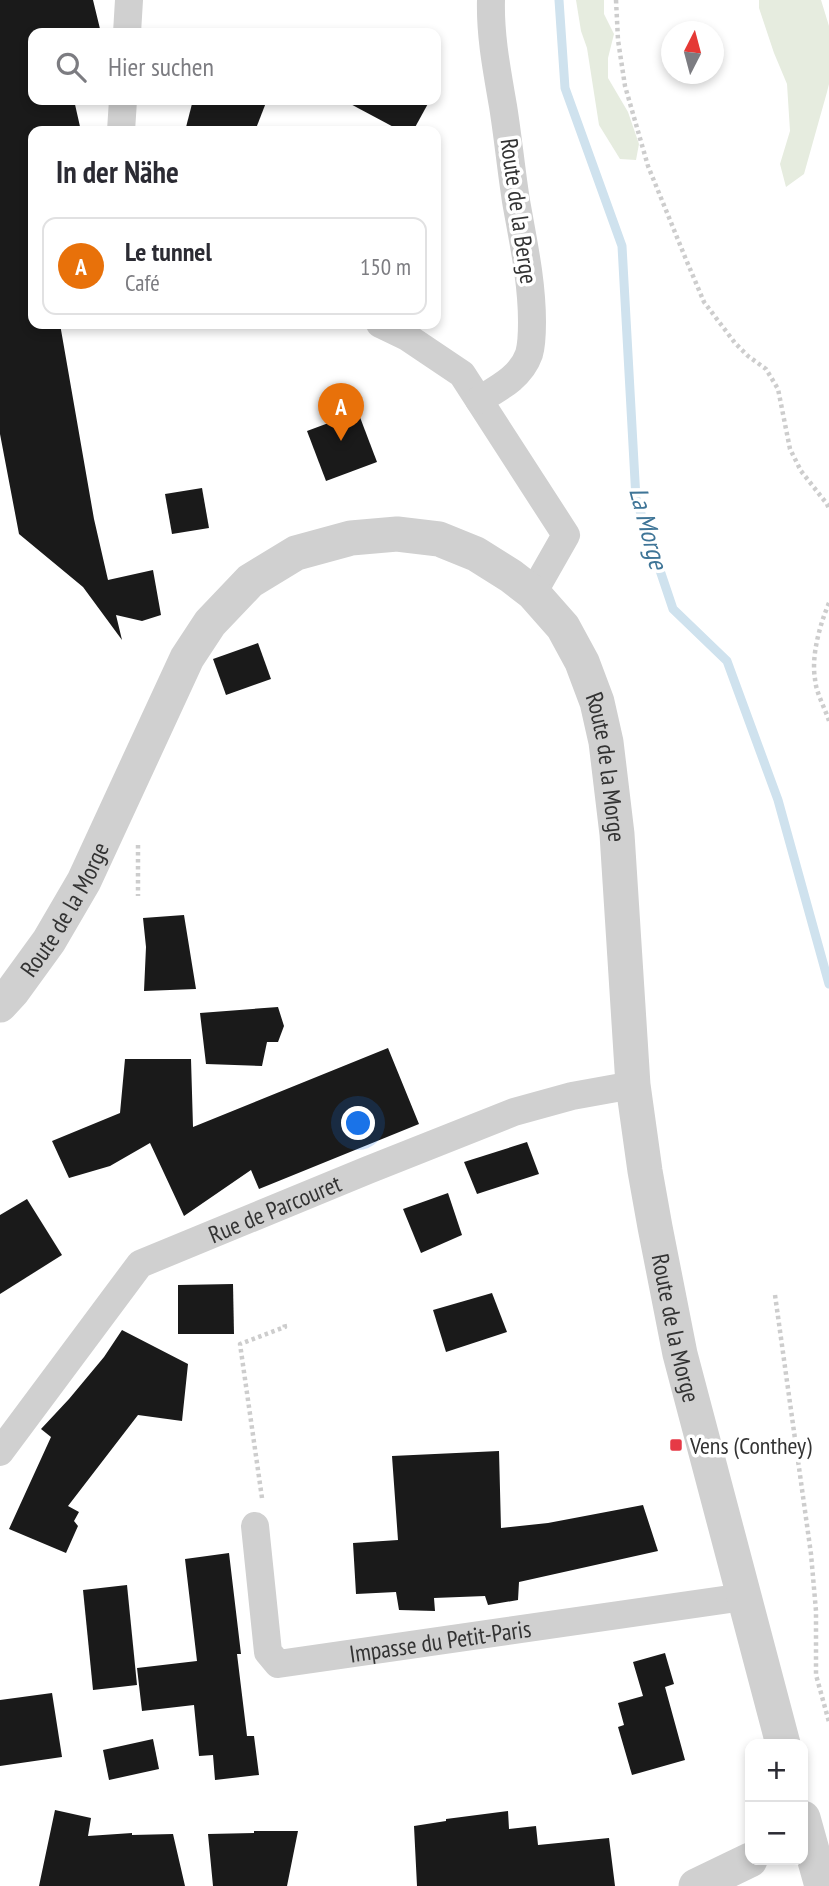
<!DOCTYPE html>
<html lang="de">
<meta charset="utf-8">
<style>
:root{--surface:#fff;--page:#f2f2f3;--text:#2b2b33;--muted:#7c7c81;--line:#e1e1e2;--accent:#0f766e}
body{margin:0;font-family:"PT Sans Narrow",sans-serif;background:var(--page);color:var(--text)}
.controls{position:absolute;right:21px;bottom:21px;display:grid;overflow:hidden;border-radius:14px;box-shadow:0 4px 10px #0003}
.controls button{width:63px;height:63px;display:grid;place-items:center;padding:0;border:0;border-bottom:2px solid var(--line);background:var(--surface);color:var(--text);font:35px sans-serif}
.compass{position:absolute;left:661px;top:21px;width:63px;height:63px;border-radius:50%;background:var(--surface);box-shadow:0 4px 10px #0003;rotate:6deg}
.you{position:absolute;left:359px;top:1124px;width:24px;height:24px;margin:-18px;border:5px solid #fff;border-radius:50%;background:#1a73e8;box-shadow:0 0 0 10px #1a73e833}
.badge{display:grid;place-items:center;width:46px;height:46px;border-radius:50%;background:var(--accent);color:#fff;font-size:23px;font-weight:700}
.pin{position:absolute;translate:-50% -58px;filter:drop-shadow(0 2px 4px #0008)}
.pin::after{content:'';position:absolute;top:37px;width:24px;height:21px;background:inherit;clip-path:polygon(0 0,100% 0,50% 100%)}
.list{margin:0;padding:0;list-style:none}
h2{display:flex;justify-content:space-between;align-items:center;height:91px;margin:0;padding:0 28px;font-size:30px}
h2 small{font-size:23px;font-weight:400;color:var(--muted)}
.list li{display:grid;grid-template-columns:46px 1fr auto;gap:21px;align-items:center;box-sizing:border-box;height:98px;margin:0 14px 14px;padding:0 14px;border:2px solid var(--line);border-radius:14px}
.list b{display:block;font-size:26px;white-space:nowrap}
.list p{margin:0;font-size:23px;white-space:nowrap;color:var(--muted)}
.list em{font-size:23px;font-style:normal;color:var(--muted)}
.icon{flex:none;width:38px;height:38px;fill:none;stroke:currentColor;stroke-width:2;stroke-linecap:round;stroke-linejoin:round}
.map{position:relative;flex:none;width:829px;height:1886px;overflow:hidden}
.search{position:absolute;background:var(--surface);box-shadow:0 4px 10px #0003;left:28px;top:28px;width:413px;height:77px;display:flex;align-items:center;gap:18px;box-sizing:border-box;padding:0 24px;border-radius:14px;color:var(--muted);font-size:26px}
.panel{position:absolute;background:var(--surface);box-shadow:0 4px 10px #0003;left:28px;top:126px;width:413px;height:203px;border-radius:14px}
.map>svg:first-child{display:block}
.green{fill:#e6ecdf}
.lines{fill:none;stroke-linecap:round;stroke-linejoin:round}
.stream{stroke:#cfe2ee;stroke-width:9}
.building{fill:#1a1a1a}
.path{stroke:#cdcdcd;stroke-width:4.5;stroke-dasharray:3.5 3.5;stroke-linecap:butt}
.minor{stroke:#d0d0d0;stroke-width:28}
.tertiary{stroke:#d0d0d0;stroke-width:35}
.poi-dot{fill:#e63946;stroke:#fff;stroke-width:2.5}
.labels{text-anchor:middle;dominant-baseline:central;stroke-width:7;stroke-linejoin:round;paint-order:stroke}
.street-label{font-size:24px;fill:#333;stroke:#fff}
.poi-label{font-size:24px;fill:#333;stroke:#fff;text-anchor:start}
.water-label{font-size:26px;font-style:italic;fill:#3f7597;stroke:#fff}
</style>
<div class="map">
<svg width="829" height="1886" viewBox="0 0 829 1886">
<rect width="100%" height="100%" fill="#fff"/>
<!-- green -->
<g class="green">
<polygon points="576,0 604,0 604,14 614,34 608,58 608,78 628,112 639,144 636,160 620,159 599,125 587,48 581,31"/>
<polygon points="759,0 821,0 829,26 829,84 827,92 804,174 786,187 780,164 790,131 787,84 774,53 759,8"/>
</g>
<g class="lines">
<!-- stream -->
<polyline class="stream" points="559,0 565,88 622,246 636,499 673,609 727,661 778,800 829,984"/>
</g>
<!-- building -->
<g class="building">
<polygon points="0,0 93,0 101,33 33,33 33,100 74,100 81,131 33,131 33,324 60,324 94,519 108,580 153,570 161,615 142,621 116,615 122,640 83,587 19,534 0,434"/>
<polygon points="193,100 267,100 255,131 185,131"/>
<polygon points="343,100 430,100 413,131 401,131"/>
<polygon points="358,412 377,462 326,481 307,431"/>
<polygon points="202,488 209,528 172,534 165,494"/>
<polygon points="258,643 271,679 226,695 213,659"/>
<polygon points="184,915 196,989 144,991 146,947 143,918"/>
<polygon points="278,1007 284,1026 278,1042 267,1042 262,1066 206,1064 200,1013"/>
<polygon points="388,1048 419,1124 259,1189 251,1170 184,1216 150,1143 110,1166 69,1178 52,1141 120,1113 125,1059 191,1059 193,1127"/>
<polygon points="527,1142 539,1174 477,1194 464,1162"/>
<polygon points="448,1193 462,1235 421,1253 403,1209"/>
<polygon points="27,1199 62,1255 0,1294 0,1215"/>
<polygon points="233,1284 234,1334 178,1334 178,1285"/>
<polygon points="492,1293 507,1332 446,1352 433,1310"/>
<polygon points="122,1330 188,1364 182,1421 138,1415 68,1506 79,1512 74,1521 78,1526 66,1553 9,1529 51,1437 41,1429 69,1399 104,1357"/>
<polygon points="499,1451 501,1528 548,1523 643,1505 658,1551 519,1582 518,1600 488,1605 485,1596 434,1598 435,1611 399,1610 396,1592 356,1594 353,1543 398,1540 392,1456"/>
<polygon points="229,1553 241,1654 237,1654 247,1736 254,1736 259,1775 215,1780 213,1755 199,1756 194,1705 142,1711 137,1668 197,1661 185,1559"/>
<polygon points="127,1585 137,1685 93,1690 83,1590"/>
<polygon points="665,1653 674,1684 665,1687 685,1760 632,1775 618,1727 624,1725 618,1703 643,1696 633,1662"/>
<polygon points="52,1693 62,1757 0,1766 0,1700"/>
<polygon points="153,1739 159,1769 109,1780 103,1750"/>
<polygon points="55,1810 91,1818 88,1836 132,1833 132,1835 173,1834 185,1886 39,1886"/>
<polygon points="508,1811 509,1829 536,1826 538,1845 609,1838 615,1886 417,1886 414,1826 446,1821 446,1819"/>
<polygon points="254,1831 298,1831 287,1886 213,1886 208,1834 254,1833"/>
</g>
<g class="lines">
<!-- path -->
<g class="path">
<polyline points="616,0 618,40 625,86 648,166 685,257 704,302 735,343 748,356 766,369 778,389 790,449 801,471 827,504 829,509"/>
<path d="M829,603C820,624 811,656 815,679C816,693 825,708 829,721"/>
<polyline points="138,845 138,896"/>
<polyline points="775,1295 811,1554 816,1611 816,1675 829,1722"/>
<polyline points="262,1498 240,1344 285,1327 284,1322"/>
</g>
<!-- minor -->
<g class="minor">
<polyline points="127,33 129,0"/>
<polyline points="121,131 123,100"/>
<polyline points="380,324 407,337 462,374 566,535 533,593"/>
<path d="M479,400C499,388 521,377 529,354C532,344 532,332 532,322C532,281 523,241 516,201C511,169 508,137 503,106C497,71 490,36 491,0"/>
<path id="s1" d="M0,1452L140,1264L368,1170L514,1112L572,1096L633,1085"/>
<path id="s2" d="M255,1526L268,1652L278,1664L744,1597"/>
</g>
<!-- tertiary -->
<g class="tertiary">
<path id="s3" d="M0,1005L12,992L49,941L84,881L187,658L210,623L250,581L296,553L351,538L397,534L439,539L476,554L511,576L533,593L563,627L582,662L597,702L606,742L617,834L633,1085L645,1171L655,1227L680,1354L783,1744"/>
<polyline points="803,1818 822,1886"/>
<polyline points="696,1886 750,1860"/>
</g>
</g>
<!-- markers -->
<rect class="poi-dot" x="669" y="1438" width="14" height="14" rx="3.5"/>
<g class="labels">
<!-- street labels -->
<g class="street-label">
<text transform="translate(519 211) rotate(82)">Route de la Berge</text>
<text stroke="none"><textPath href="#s3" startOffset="998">Route de la Morge</textPath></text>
<text stroke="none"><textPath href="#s3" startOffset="116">Route de la Morge</textPath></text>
<text stroke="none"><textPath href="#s1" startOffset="380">Rue de Parcouret</textPath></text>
<text stroke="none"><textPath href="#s3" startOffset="1564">Route de la Morge</textPath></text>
<text stroke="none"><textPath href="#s2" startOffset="306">Impasse du Petit-Paris</textPath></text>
</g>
<!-- poi labels -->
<g class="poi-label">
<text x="690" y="1445">Vens (Conthey)</text>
</g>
<!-- water labels -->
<g class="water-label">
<text transform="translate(649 528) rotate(75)">La Morge</text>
</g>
</g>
</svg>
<div class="controls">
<button>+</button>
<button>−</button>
</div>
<svg class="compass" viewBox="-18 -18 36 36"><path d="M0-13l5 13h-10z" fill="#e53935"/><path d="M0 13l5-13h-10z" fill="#7c7c81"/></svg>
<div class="you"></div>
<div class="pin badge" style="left:341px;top:441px;background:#e8710a">A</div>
<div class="search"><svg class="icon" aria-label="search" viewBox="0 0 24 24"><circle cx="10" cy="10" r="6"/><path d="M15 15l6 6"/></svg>Hier suchen</div>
<section class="panel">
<h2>In der Nähe<small></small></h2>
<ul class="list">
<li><span class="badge" style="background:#e8710a">A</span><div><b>Le tunnel</b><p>Café</p></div><em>150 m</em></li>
</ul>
</section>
</div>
